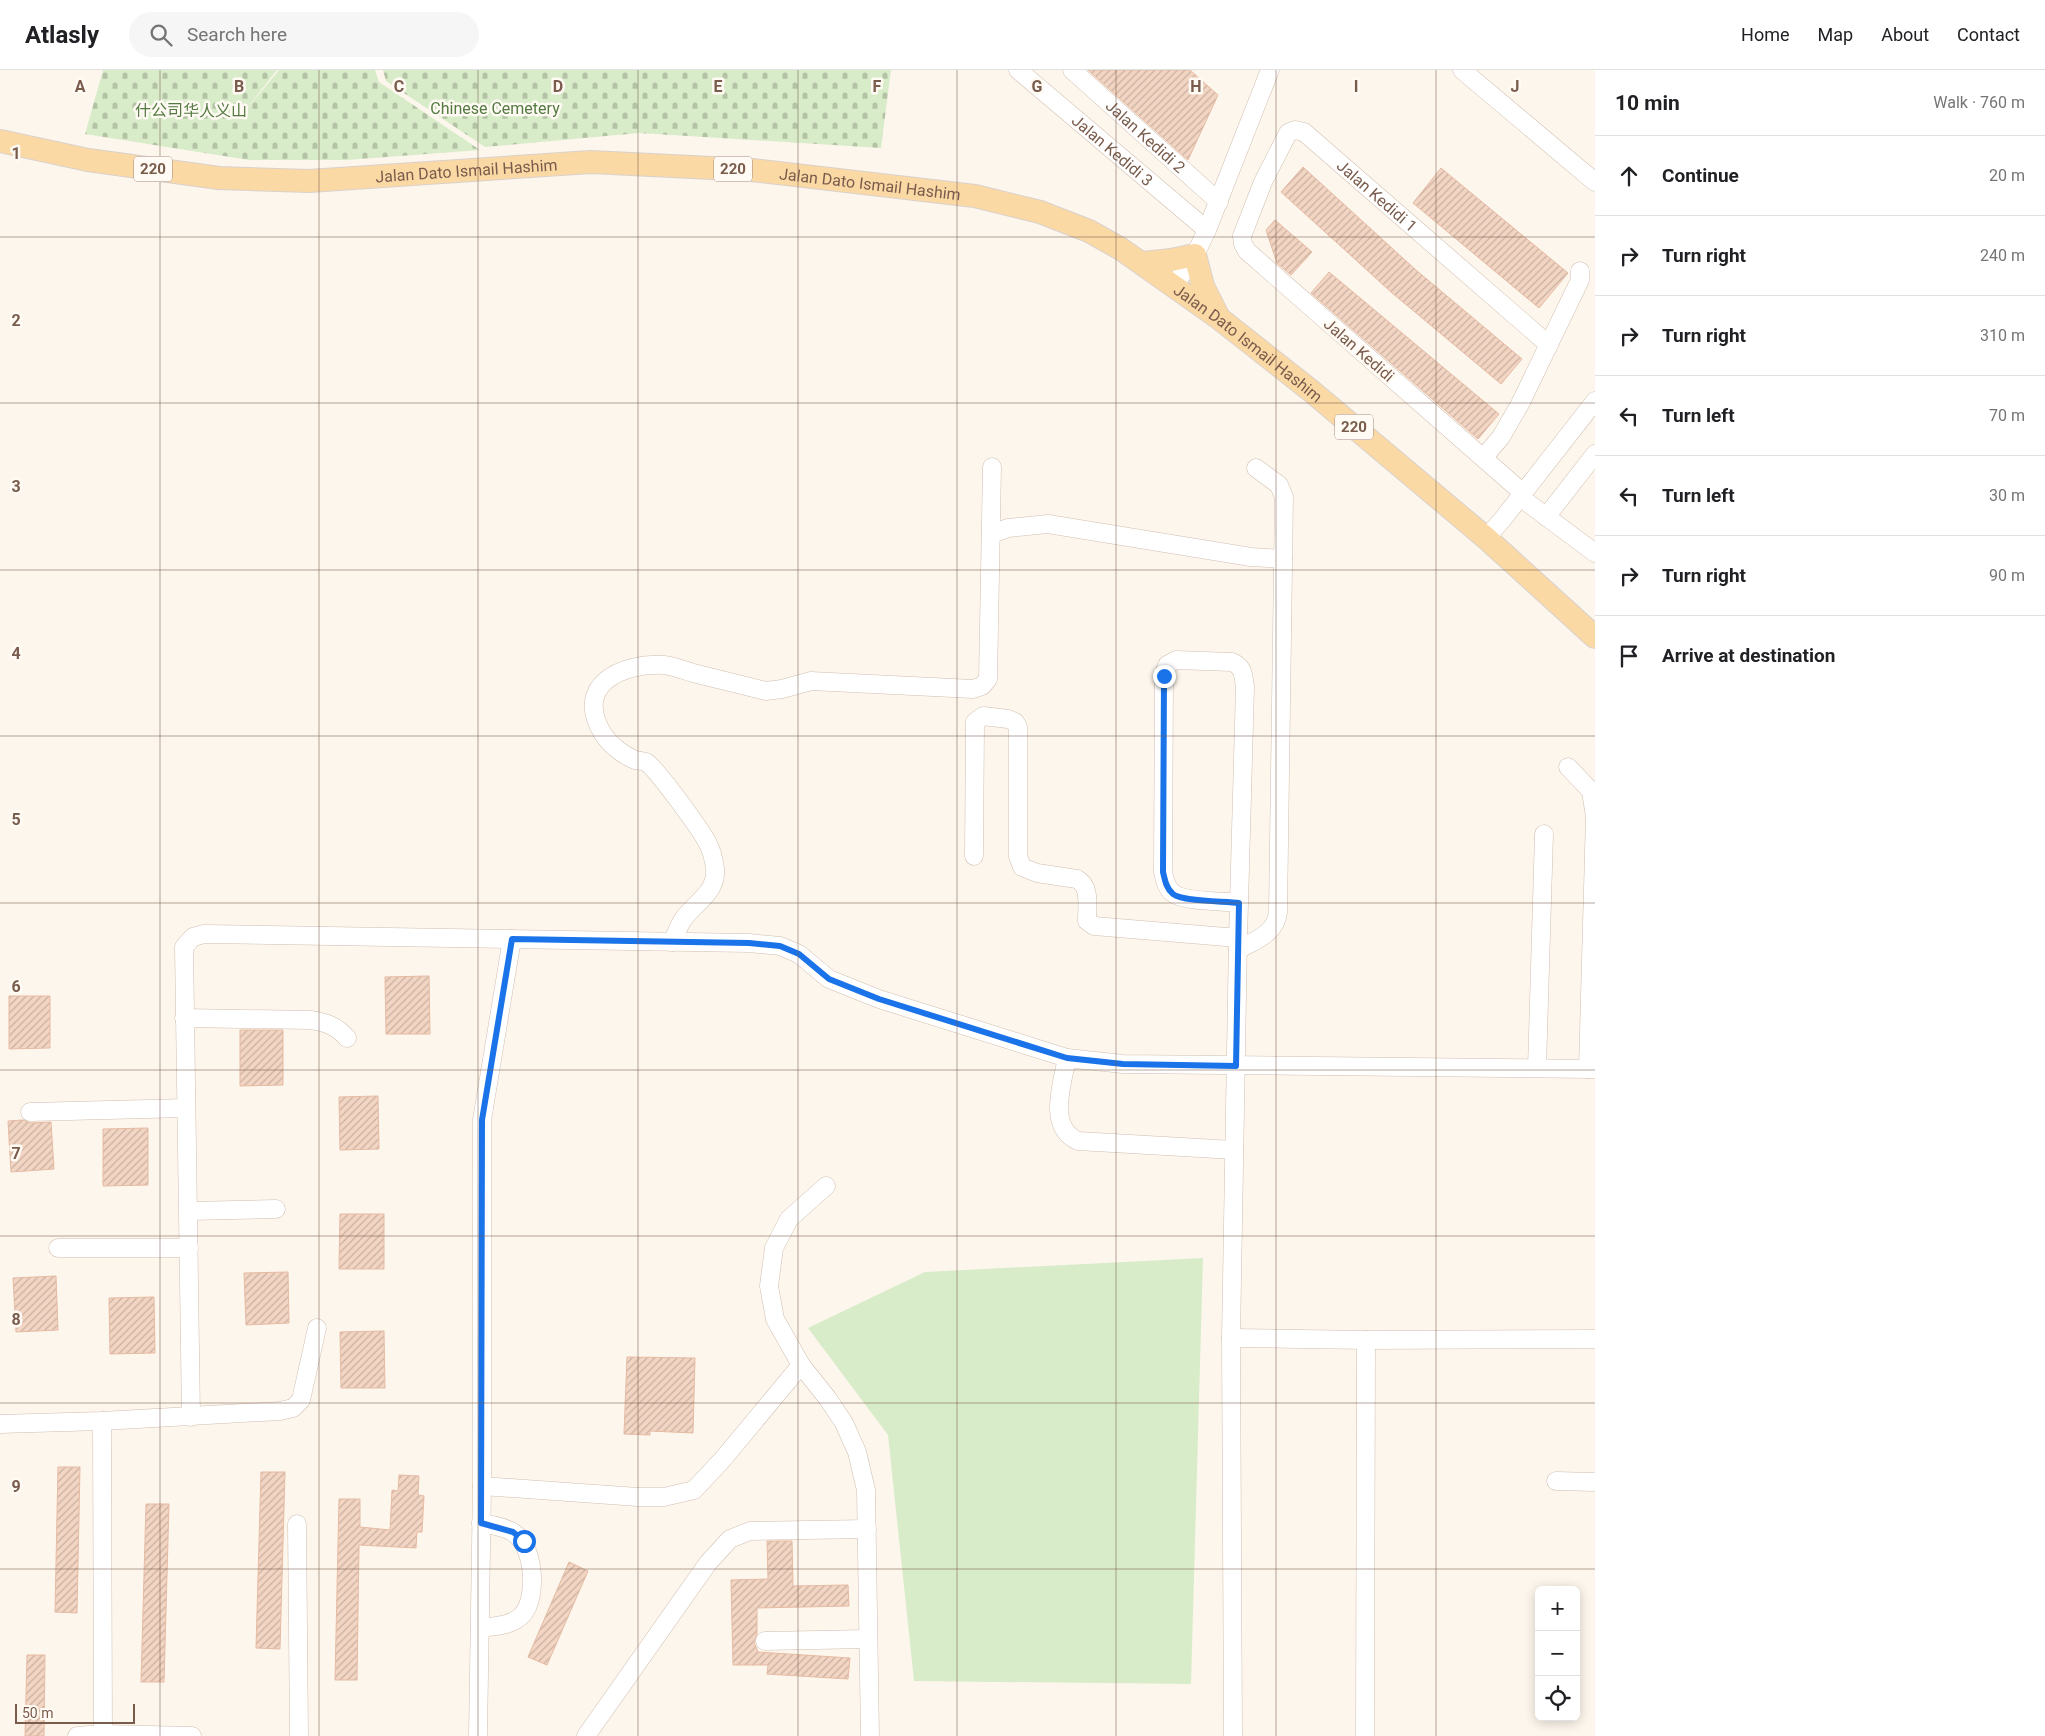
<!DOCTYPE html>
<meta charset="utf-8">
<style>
:root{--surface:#fff;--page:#f6f6f6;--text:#202124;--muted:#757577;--line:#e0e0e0}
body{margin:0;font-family:Roboto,"Noto Sans SC",sans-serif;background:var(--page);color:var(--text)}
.controls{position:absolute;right:15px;bottom:15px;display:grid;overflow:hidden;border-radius:8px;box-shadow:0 2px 12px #0003}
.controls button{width:45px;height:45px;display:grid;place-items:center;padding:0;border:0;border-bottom:1px solid var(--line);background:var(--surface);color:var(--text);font:25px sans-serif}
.scale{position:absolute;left:15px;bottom:12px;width:120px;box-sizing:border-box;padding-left:5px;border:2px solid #7a5c4d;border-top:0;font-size:14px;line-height:18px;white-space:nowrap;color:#7a5c4d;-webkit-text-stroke:4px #fffaf3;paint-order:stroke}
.stop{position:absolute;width:15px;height:15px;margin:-11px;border:4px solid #1a73e8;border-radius:50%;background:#fff}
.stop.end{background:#1a73e8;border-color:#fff;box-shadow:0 1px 5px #0008}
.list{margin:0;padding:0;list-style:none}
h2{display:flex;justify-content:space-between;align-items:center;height:65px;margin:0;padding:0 20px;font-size:21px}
h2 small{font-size:16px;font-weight:400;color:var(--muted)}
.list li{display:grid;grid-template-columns:32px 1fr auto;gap:15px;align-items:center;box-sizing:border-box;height:80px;padding:0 20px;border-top:1px solid var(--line)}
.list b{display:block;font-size:19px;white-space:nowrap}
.list em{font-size:16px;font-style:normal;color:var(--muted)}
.icon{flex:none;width:28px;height:28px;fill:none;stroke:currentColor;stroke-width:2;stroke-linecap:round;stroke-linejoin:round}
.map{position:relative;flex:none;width:1595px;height:1666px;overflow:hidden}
header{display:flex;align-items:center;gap:30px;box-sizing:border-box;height:70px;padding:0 25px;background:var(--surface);border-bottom:1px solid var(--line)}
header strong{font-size:24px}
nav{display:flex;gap:28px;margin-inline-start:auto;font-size:18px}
.search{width:350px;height:45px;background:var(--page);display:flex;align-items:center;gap:12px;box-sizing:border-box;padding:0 18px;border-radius:28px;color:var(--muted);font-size:19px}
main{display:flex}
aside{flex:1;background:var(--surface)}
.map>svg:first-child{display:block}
.cemetery{fill:url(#cemetery-stones)}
.pitch{fill:#d8ecc9}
.building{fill:url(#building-hatch);stroke:#e6bba3}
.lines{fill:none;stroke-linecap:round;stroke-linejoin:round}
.minor-casing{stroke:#d1beb0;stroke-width:19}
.major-casing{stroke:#dad1cd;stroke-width:24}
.minor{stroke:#fff;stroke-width:18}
.major{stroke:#fbd9a5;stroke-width:22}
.route{stroke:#1a73e8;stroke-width:6}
.grid{fill:none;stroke:#7a5c4d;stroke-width:1;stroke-opacity:0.55}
.labels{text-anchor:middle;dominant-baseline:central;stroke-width:5;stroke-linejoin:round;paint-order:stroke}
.shield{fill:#fffaf3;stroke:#a28b7f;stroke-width:1}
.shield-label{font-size:15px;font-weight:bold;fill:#7a5c4d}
.park-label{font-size:16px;fill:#537a41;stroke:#fffaf3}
.street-label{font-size:16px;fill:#7a5c4d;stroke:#fffaf3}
.grid-label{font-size:16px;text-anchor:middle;font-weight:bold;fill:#7a5c4d;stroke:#fffaf3;stroke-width:5;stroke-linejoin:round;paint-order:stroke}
</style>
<header>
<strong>Atlasly</strong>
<div class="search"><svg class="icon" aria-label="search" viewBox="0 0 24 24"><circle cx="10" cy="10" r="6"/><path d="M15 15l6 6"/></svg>Search here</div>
<nav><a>Home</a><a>Map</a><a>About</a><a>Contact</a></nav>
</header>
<main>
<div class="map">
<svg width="1595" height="1666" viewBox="0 0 1595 1666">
<defs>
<pattern id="cemetery-stones" width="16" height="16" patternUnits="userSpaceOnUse" patternTransform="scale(1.25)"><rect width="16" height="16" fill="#d8ecc9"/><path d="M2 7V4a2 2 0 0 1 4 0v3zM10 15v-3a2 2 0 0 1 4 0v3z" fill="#b4c2a5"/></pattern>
<pattern id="building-hatch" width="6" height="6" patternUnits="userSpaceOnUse" patternTransform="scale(1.25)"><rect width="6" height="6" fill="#f3d5c3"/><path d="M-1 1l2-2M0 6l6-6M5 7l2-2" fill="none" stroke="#cab0a1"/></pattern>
</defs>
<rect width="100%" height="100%" fill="#fdf6ec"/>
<!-- cemetery -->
<g class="cemetery">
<polygon points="103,0 277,0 239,48 279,0 375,0 379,12 480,80 347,90 249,90 85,64"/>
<polygon points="383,0 891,0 881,78 639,63 485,77 386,11"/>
</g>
<!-- pitch -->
<polygon class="pitch" points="1203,1188 1191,1614 914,1611 888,1365 808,1258 925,1202"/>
<!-- building -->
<g class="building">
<polygon points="1088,0 1190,0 1218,25 1188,90"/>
<polygon points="1303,97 1416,200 1522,289 1501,314 1391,222 1281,122"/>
<polygon points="1441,98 1568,203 1539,238 1413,133"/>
<polygon points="1275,150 1312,182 1291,205 1277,193 1266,160"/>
<polygon points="1329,202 1499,344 1478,369 1311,223"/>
<polygon points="429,906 430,964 386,964 385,907"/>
<polygon points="9,926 50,926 50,978 9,979"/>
<polygon points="240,960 283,960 283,1015 240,1016"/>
<polygon points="378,1026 379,1079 340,1080 339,1027"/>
<polygon points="23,1050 30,1053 51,1052 54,1099 11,1102 8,1051"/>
<polygon points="148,1058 148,1115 103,1116 103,1059"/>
<polygon points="340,1144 384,1144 384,1199 339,1199"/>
<polygon points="288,1202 289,1253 246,1255 244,1203"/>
<polygon points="56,1206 58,1260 16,1262 13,1208"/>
<polygon points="154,1227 155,1283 110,1284 109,1228"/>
<polygon points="384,1261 385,1318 341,1318 340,1262"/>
<polygon points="627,1287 695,1288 693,1363 650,1361 650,1365 624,1364"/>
<polygon points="58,1397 80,1397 77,1543 55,1542"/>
<polygon points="261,1402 285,1402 280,1579 256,1578"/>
<polygon points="399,1405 419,1406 418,1425 424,1426 422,1462 417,1462 416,1478 359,1475 357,1610 335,1610 339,1429 360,1429 360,1457 390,1460 392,1420 398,1421"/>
<polygon points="146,1434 169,1434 164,1612 141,1612"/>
<polygon points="767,1471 792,1471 793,1516 848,1515 849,1536 757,1538 757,1564 754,1572 758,1582 850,1588 848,1609 767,1604 768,1595 733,1595 731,1510 768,1509"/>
<polygon points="569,1492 588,1501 547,1595 528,1587"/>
<polygon points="27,1585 45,1585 44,1666 25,1666"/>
</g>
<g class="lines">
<!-- minor casing -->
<g class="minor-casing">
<g id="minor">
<path id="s1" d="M1018,0L1207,160"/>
<path id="s2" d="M1072,0L1219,132"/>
<polyline points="1462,0 1595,112"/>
<polyline points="1174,216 1195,185 1207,160 1270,0"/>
<polyline points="1483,388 1501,367 1520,334 1580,210 1580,201"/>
<path id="s3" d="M1523,423L1247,181L1243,174L1242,166L1263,112L1288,63L1295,60L1304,62L1549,275"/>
<polyline points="1520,427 1595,483"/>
<polyline points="1546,447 1595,384"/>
<polyline points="991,464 1008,458 1048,454 1251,487 1283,489"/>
<polyline points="1486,468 1502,450 1595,331"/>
<polyline points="1568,697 1591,721 1595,747 1588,999"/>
<path d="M974,786L975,652L983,646L1008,649L1015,652L1018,657V786L1022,797L1037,803L1077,809C1091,816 1087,837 1087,851L1094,856L1238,868"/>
<path d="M672,872C676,864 679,855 684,848C696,832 717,822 715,799C714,791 712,781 708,774C702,761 656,698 646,692C643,691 639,691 635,690C623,685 610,675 603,664C573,615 621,593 664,595C673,596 684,600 693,603C717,609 742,615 766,621L782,619L811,611L973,619L982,616L988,609L992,397"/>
<path d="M1238,880C1255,870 1276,864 1278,842L1284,427L1279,415L1256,398"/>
<path d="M184,948L310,950C325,952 337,956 347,968"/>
<path d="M1067,988C1062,1015 1047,1057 1078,1071L1234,1080"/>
<polyline points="1537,998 1544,764"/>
<polyline points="30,1042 186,1038"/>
<polyline points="826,1116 789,1149 774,1178 769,1216 775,1249 801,1295 828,1329 844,1353 857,1382 866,1420 870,1666"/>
<polyline points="189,1141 276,1139"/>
<polyline points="58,1178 189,1178"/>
<polyline points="1231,1268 1366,1270 1595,1269"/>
<polyline points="191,1347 184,877 193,867 204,864 749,873 780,876 799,884 829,909 879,929 1067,988 1123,994 1595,999"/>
<polyline points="102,1351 103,1664"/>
<polyline points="0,1354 102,1351 280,1341 293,1338 301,1330 317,1258"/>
<polyline points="1556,1411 1595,1412"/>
<polyline points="482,1416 638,1427 664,1427 694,1420 723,1389 801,1295"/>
<polyline points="297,1454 299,1666"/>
<path d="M480,1558C494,1556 513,1556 523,1544C538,1526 534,1476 514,1463C506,1457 491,1455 481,1453"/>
<polyline points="765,1571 868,1569"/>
<polyline points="77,1666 103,1664 192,1666"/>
<polyline points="478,1666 482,1416 482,1050 512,869"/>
<polyline points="586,1666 708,1493 730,1469 750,1461 867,1459"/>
<path d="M1233,1666L1231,1268L1238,868L1239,833L1245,617C1243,605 1244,597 1232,592L1176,590L1167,595L1164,605L1163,802C1165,810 1166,818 1173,823C1183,832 1225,831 1239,833"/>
<polyline points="1365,1666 1366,1270"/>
</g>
</g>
<!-- major casing -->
<g class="major-casing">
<g id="major">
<path id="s4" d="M0,71L88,90L219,108L309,111L591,92L752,100L975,126L1040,142L1089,161L1121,179L1220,249L1310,320L1486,468L1595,567"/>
<polyline points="1143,193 1171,190 1195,185 1203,216 1218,246"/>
</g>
</g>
<!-- minor -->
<use href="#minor" class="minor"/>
<!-- major -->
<use href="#major" class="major"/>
</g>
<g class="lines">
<!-- route -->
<path class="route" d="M524,1471L513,1462L481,1453L482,1050L512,869L749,873L780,876L799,884L829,909L879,929L1067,988L1123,994L1236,996L1239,833C1225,831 1183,832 1173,824C1166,818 1165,810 1163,802L1164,606"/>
</g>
<!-- grid -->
<path class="grid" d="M160,0V1666M319,0V1666M478,0V1666M638,0V1666M798,0V1666M957,0V1666M1116,0V1666M1276,0V1666M1436,0V1666M0,167H1595M0,333H1595M0,500H1595M0,666H1595M0,833H1595M0,1000H1595M0,1166H1595M0,1333H1595M0,1499H1595"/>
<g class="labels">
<!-- shield labels -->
<g class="shield">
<rect x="134" y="86.5" width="38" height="25" rx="4"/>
<rect x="714" y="86.5" width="38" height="25" rx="4"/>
<rect x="1335" y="344.5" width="38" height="25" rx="4"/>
</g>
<g class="shield-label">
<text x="153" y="99">220</text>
<text x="733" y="99">220</text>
<text x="1354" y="357">220</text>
</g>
<!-- park labels -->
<g class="park-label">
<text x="495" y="38">Chinese Cemetery</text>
<text x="191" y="40">什公司华人义山</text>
</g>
<!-- street labels -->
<g class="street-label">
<text stroke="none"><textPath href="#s2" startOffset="99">Jalan Kedidi 2</textPath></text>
<text stroke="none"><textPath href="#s1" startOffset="124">Jalan Kedidi 3</textPath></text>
<text stroke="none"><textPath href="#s4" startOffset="470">Jalan Dato Ismail Hashim</textPath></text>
<text stroke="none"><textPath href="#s4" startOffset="875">Jalan Dato Ismail Hashim</textPath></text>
<text stroke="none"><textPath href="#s3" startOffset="610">Jalan Kedidi 1</textPath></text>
<text stroke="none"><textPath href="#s4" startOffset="1295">Jalan Dato Ismail Hashim</textPath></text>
<text transform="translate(1359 280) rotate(41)">Jalan Kedidi</text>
</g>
</g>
<g class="grid-label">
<text x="80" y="22">A</text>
<text x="239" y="22">B</text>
<text x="399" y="22">C</text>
<text x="558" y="22">D</text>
<text x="718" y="22">E</text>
<text x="877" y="22">F</text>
<text x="1037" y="22">G</text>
<text x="1196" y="22">H</text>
<text x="1356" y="22">I</text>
<text x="1515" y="22">J</text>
<text x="16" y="89">1</text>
<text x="16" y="256">2</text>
<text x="16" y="422">3</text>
<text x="16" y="589">4</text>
<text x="16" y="755">5</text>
<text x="16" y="922">6</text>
<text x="16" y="1089">7</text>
<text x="16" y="1255">8</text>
<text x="16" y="1422">9</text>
</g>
</svg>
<div class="controls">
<button>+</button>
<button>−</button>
<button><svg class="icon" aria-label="locate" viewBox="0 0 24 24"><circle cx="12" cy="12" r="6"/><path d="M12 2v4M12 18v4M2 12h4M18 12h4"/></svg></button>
</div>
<div class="scale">50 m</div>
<div class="stop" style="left:524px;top:1471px"></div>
<div class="stop end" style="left:1164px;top:606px"></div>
</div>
<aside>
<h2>10 min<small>Walk · 760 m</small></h2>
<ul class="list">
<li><svg class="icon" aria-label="ahead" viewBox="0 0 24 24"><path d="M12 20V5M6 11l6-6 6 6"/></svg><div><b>Continue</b></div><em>20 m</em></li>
<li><svg class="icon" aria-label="right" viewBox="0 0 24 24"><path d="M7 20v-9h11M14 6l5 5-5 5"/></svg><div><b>Turn right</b></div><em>240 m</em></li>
<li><svg class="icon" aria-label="right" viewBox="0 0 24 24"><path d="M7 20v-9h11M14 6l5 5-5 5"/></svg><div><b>Turn right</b></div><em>310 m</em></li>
<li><svg class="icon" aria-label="left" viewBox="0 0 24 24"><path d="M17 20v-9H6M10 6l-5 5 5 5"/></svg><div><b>Turn left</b></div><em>70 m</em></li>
<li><svg class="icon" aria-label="left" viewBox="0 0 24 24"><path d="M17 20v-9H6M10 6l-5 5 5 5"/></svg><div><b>Turn left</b></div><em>30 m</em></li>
<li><svg class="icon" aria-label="right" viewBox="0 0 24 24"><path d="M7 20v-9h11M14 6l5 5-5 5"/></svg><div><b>Turn right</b></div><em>90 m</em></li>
<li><svg class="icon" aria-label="arrive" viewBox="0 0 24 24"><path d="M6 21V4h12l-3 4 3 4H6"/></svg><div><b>Arrive at destination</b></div></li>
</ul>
</aside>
</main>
